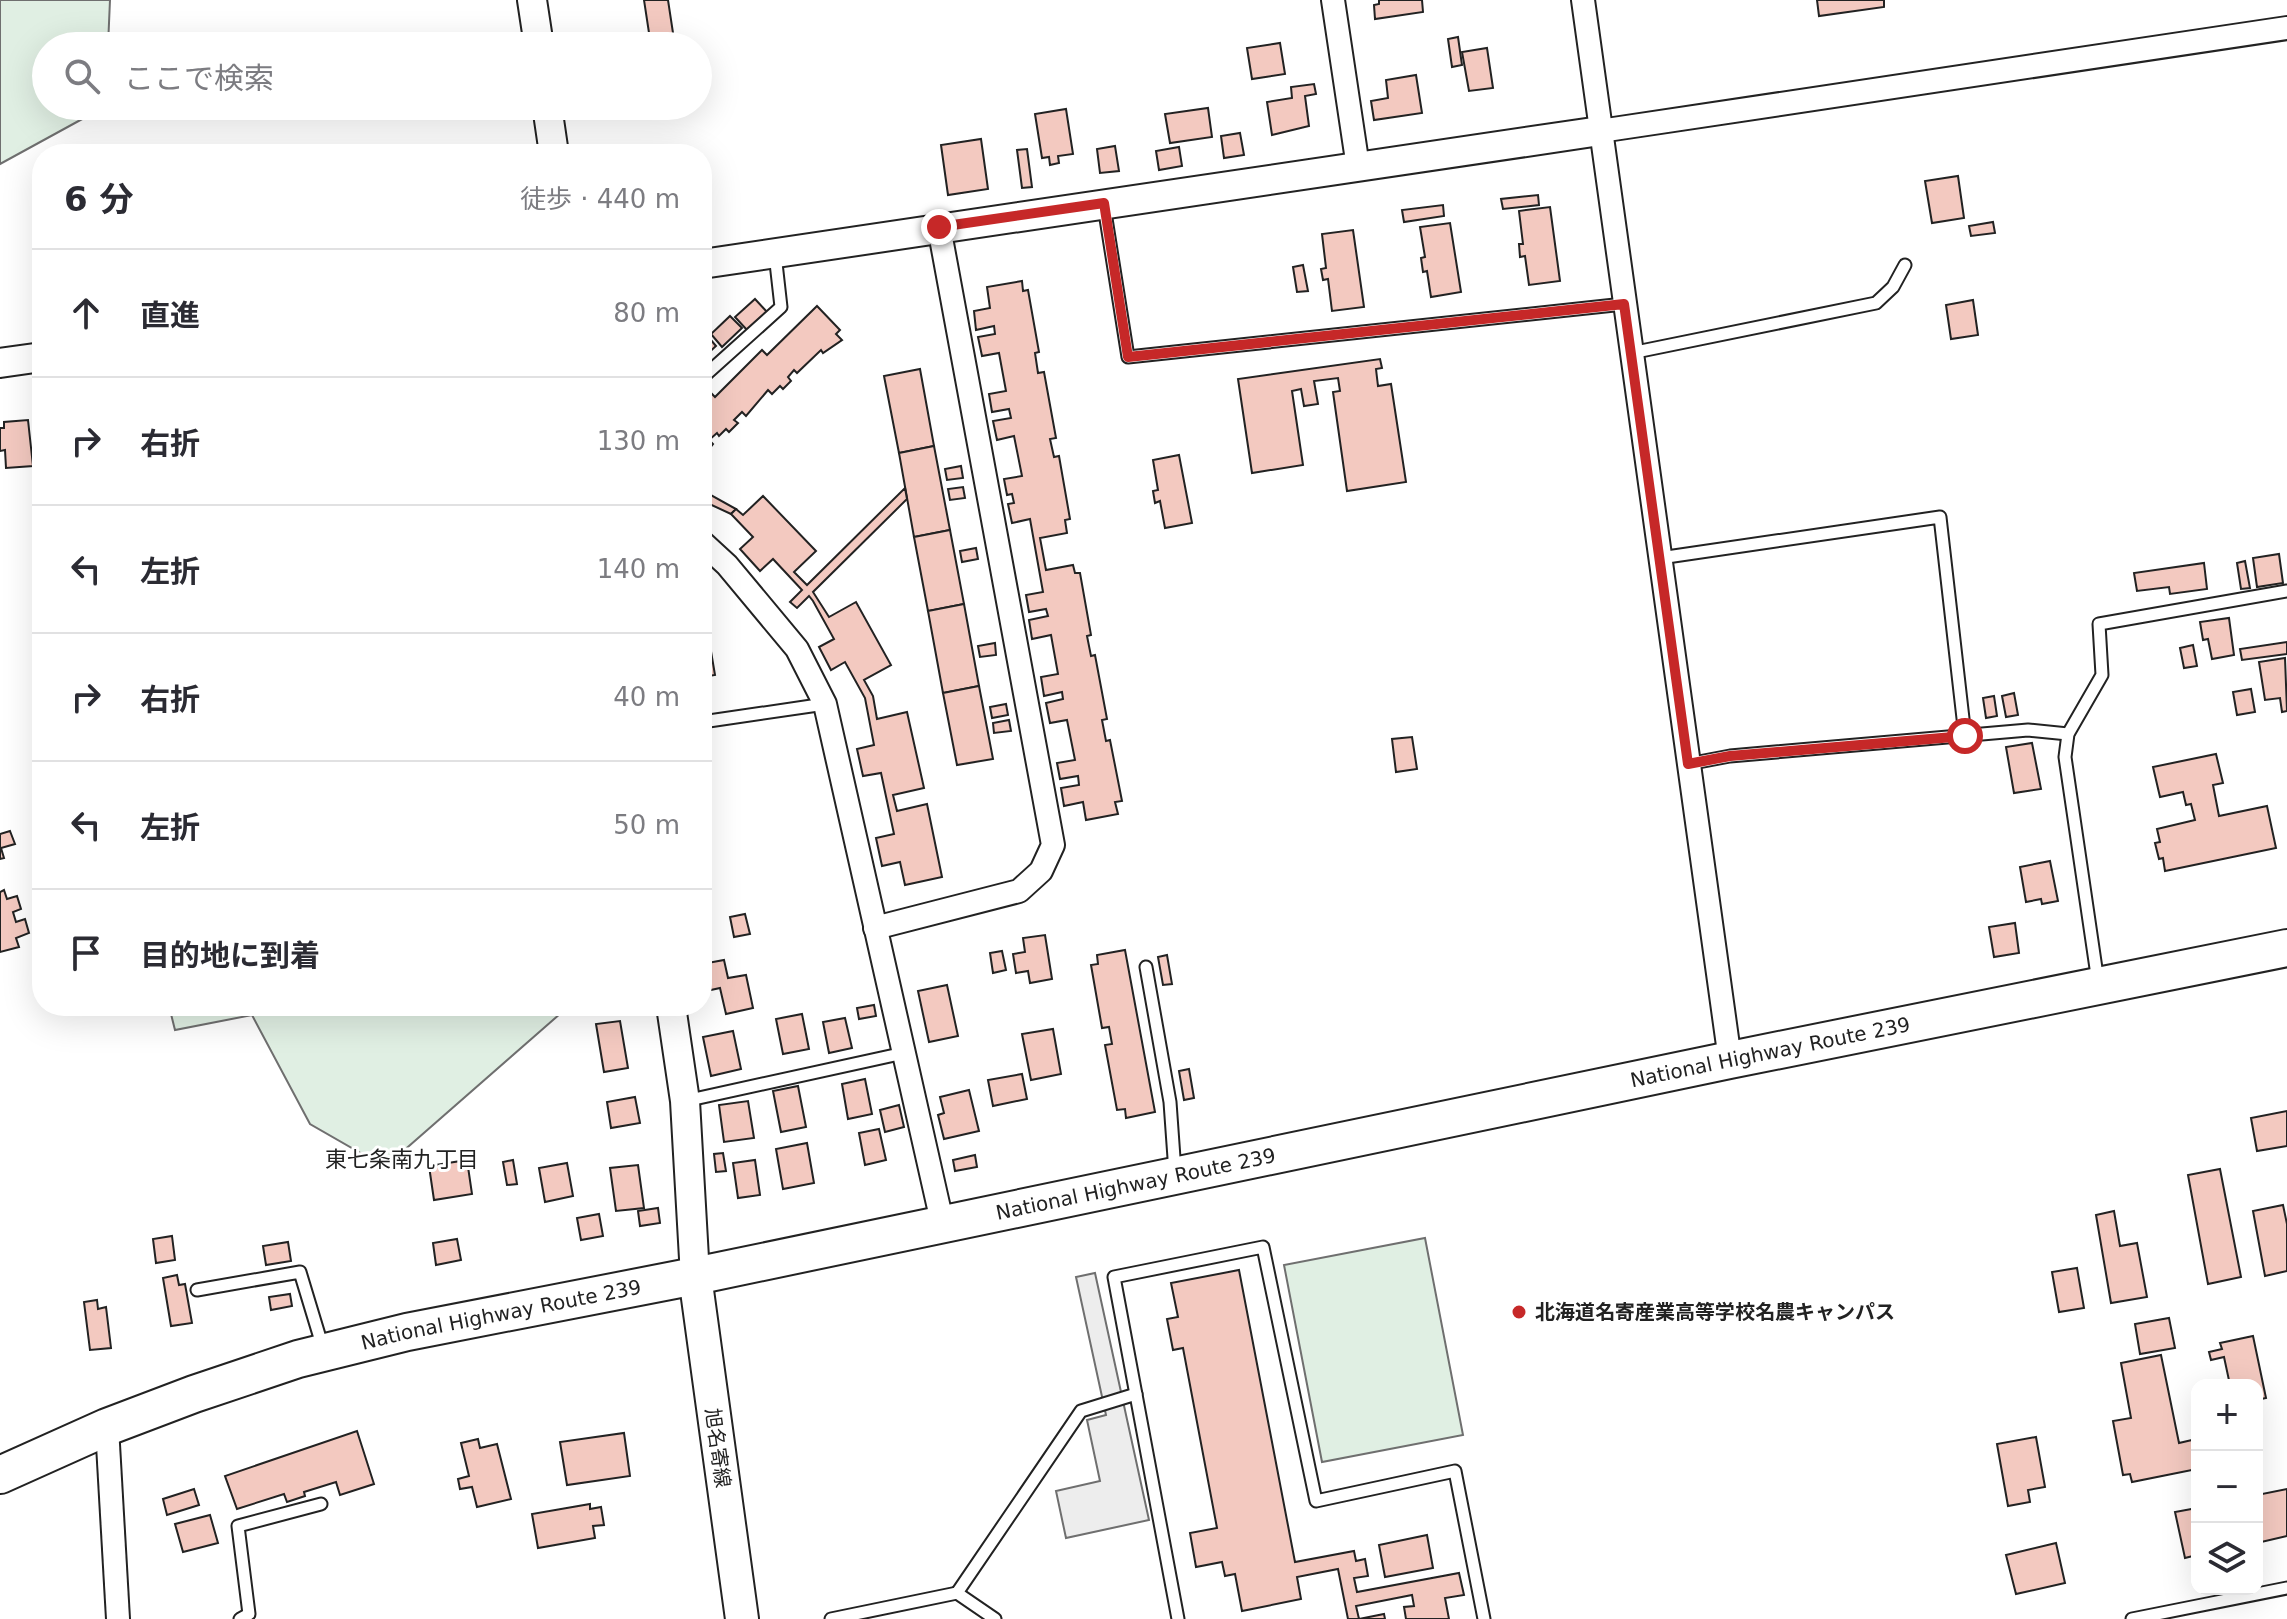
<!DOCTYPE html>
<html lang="ja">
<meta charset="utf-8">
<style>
:root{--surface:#fff;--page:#f2f2f3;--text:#2b2b33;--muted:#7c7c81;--line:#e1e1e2}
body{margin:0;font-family:"DejaVu Sans","Noto Sans JP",sans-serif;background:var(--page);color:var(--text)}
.controls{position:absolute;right:24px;bottom:24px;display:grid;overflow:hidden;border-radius:16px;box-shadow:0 8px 32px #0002}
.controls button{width:72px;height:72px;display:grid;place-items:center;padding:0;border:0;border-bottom:2px solid var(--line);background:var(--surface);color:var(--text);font:40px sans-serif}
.stop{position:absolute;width:24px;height:24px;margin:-18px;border:6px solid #c62828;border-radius:50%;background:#fff}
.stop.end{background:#c62828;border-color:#fff;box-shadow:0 2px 8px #0008}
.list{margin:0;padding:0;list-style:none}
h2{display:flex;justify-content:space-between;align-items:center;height:104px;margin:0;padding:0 32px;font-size:34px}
h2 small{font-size:26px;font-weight:400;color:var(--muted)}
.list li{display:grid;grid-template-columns:52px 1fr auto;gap:24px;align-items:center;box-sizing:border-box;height:128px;padding:0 32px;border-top:2px solid var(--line)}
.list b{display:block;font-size:30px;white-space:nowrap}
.list em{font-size:26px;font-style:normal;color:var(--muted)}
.icon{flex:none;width:44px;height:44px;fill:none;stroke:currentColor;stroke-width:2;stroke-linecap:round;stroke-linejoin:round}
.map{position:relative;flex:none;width:2287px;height:1619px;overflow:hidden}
.search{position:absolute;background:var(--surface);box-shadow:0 8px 32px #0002;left:32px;top:32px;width:680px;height:88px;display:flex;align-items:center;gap:20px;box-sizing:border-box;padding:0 28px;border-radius:44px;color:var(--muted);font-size:30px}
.panel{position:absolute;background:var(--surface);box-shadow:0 8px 32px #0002;left:32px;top:144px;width:680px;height:872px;border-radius:32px}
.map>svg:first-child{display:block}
.green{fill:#e0efe3;stroke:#6f6f6f;stroke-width:2}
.parking{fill:#ededed;stroke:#6f6f6f;stroke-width:2}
.building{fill:#f3c9c0;stroke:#222;stroke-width:2}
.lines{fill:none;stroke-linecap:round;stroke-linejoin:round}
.service-casing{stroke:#222;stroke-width:15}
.minor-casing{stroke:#222;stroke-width:26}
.tertiary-casing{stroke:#222;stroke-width:32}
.secondary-casing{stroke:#222;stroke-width:36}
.trunk-casing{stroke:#222;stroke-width:40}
.service{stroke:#fff;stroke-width:11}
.minor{stroke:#fff;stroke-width:22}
.tertiary{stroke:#fff;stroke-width:28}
.secondary{stroke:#fff;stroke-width:32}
.trunk{stroke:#fff;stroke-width:36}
.route{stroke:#c62828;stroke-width:10}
.poi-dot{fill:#c62828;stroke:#fff;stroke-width:3}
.labels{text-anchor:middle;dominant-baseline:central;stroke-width:6;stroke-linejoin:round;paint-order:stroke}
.street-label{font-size:20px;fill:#222;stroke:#fff}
.poi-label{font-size:20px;font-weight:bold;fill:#222;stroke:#fff;text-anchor:start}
.neighbourhood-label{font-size:22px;fill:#222;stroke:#fff}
</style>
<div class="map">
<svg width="2287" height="1619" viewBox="0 0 2287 1619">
<rect width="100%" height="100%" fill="#fff"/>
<!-- green -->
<g class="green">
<polygon points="0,0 110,0 108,46 46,46 46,106 106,106 0,164"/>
<polygon points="169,1006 569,1006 385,1167 310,1124 252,1015 175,1030"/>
<polygon points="1425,1238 1463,1435 1322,1462 1284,1265"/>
</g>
<!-- parking -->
<polygon class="parking" points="1095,1273 1149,1520 1066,1538 1056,1491 1100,1481 1087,1420 1106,1415 1076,1277"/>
<!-- building -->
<g class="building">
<polygon points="644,0 668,0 675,46 651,46"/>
<polygon points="1379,0 1422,0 1423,12 1375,19 1374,5 1379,4"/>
<polygon points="1817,0 1884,0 1884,7 1819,16"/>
<polygon points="1458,37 1462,65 1452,67 1448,39"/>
<polygon points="1280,43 1285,74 1252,79 1247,48"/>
<polygon points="1487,48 1493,88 1469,91 1462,52"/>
<polygon points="1416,75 1422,113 1374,120 1371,101 1388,98 1386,80"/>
<polygon points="1314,84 1316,94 1305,96 1309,126 1272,135 1267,102 1292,98 1291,87"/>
<polygon points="1208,108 1212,137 1170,143 1165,114"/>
<polygon points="1066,109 1073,154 1058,156 1059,163 1050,165 1049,157 1042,158 1035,114"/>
<polygon points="1240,133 1244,155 1224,158 1221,136"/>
<polygon points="981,139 988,189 948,195 941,145"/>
<polygon points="1115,146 1119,171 1100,173 1097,149"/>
<polygon points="1179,147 1182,166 1159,170 1156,151"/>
<polygon points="1027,149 1032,187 1022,188 1017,150"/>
<polygon points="1958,176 1964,218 1932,223 1925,181"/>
<polygon points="1538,195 1539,205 1503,209 1501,199"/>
<polygon points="1443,205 1444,216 1404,222 1402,210"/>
<polygon points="1550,207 1560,281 1529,285 1525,256 1520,257 1519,244 1523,244 1519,211"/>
<polygon points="1993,222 1995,233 1971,236 1969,226"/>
<polygon points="1450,223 1461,292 1431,297 1427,271 1423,272 1421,258 1425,257 1420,227"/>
<polygon points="1353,230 1364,307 1332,311 1328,279 1323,280 1321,269 1326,268 1322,234"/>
<polygon points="1303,265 1308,291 1297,292 1293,267"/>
<polygon points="1022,281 1023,291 1028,290 1039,352 1035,353 1038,373 1044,372 1056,438 1050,439 1054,457 1059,456 1070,519 1065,520 1067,533 1040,538 1046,570 1073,565 1075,573 1080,573 1091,635 1087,636 1091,656 1095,655 1107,719 1102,720 1106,741 1110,740 1122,801 1115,802 1118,814 1086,820 1083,802 1064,806 1061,788 1079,785 1078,776 1060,779 1057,763 1075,760 1067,720 1050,723 1046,703 1063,699 1062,692 1044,696 1041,677 1058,674 1051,635 1032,639 1029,620 1048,616 1046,609 1029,612 1026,595 1043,592 1030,519 1012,523 1008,504 1014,503 1012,494 1007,495 1004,479 1022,476 1014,436 997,440 993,421 1011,418 1009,409 992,412 989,394 1006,391 999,353 982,356 978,337 995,334 994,326 976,330 974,311 990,308 987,287"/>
<polygon points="755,299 767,312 747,330 735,317"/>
<polygon points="1973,300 1978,335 1951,339 1946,305"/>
<polygon points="817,306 840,330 836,334 842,340 823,353 821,350 797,373 794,370 788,377 791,381 783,389 780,386 772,394 768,390 746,416 742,412 734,420 738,423 729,432 726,429 719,436 717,433 709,440 713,444 702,458 702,403 712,394 715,397 762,350 767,355"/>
<polygon points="730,316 742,328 722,347 711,334"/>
<polygon points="705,333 716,346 702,359 702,336"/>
<polygon points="1380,359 1382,368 1376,369 1378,386 1391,384 1406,482 1347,491 1333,392 1340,391 1338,378 1314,381 1318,404 1304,406 1301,389 1292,391 1303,465 1252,473 1238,379"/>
<polygon points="920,369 934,446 899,453 884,376"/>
<polygon points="28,420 33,466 6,468 5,450 0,451 0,428 4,428 4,422"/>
<polygon points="934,446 950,530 914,537 899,453"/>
<polygon points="1179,455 1192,523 1165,528 1160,501 1155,503 1153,491 1158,490 1153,460"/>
<polygon points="961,466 963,478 947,480 945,469"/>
<polygon points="963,487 965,498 950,500 948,489"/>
<polygon points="702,488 707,493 736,509 731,514 703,501"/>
<polygon points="905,488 907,499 813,592 829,617 856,602 891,665 864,680 873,696 877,719 907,712 924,788 893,795 897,811 927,804 942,877 905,885 900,862 882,866 876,838 894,834 881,773 863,776 857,749 874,745 865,698 845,662 831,670 819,647 834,639 813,601 809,596 797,608 790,602 802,590 773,559 760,571 740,549 753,537 731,514 736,509 743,515 763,496 816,551 794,572 807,585"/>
<polygon points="950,530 964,604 928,611 914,537"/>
<polygon points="976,548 978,559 962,562 960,551"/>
<polygon points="2279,554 2283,583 2257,587 2253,558"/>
<polygon points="2245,561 2250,588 2241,589 2237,563"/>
<polygon points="2204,563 2207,589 2170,594 2169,587 2137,591 2134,573"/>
<polygon points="702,598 715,675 702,677"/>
<polygon points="964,604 979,686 943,693 928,611"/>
<polygon points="2229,618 2234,655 2212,659 2208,639 2203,640 2200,622"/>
<polygon points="2287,642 2287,654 2242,660 2240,649"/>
<polygon points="995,643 996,655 980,657 978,646"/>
<polygon points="2193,645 2197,666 2184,668 2180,648"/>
<polygon points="2285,658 2287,711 2282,712 2280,698 2265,700 2259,662"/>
<polygon points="979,686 993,759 957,765 943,693"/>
<polygon points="2251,689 2255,712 2237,715 2233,692"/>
<polygon points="2014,693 2018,715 2006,717 2002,696"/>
<polygon points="1994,696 1997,716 1986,718 1983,698"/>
<polygon points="1006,704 1008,715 992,718 990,707"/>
<polygon points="1009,720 1011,731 994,733 993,723"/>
<polygon points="1412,737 1417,769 1396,772 1392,739"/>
<polygon points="2032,743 2041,789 2014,793 2006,747"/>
<polygon points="2216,754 2223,783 2213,785 2219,816 2267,806 2276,848 2165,871 2163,858 2159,859 2155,843 2160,842 2157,829 2195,820 2191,804 2186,805 2183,792 2160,797 2153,767"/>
<polygon points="10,831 15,844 1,848 4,858 0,859 0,834"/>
<polygon points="2050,861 2058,901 2042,904 2041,899 2026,902 2020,867"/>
<polygon points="4,890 7,899 17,896 21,909 13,912 16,922 25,919 29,933 16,938 19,947 0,952 0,892"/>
<polygon points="745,914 750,934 734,937 730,917"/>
<polygon points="2015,923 2019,953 1994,957 1989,927"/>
<polygon points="1045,935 1052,979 1030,983 1028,971 1016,973 1013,954 1025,952 1023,938"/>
<polygon points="1125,950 1155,1112 1126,1118 1125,1109 1117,1110 1105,1045 1112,1044 1109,1027 1102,1028 1091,965 1098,964 1097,955"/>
<polygon points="1002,951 1006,970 993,973 990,953"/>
<polygon points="1167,955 1172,984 1163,985 1158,957"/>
<polygon points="724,960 728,978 746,975 753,1008 726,1014 720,988 702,992 702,964"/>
<polygon points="947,985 958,1036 929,1042 918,991"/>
<polygon points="874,1005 876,1016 859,1019 857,1008"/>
<polygon points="802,1014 809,1049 783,1054 776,1019"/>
<polygon points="845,1018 852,1048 829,1053 823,1022"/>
<polygon points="620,1021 628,1068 604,1072 596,1024"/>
<polygon points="1053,1029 1061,1074 1031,1080 1022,1034"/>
<polygon points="733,1031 741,1069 711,1076 703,1037"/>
<polygon points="1189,1069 1194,1098 1184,1100 1179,1071"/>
<polygon points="1022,1074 1027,1099 993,1106 988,1080"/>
<polygon points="865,1079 872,1114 848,1119 842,1084"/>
<polygon points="798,1086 806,1127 781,1132 773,1091"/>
<polygon points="969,1090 979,1131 944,1139 938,1115 944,1113 940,1097"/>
<polygon points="635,1097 640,1123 611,1128 607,1102"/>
<polygon points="748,1101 754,1138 724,1142 719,1105"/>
<polygon points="899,1105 904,1127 885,1132 880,1110"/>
<polygon points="2287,1111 2287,1146 2257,1151 2251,1118"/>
<polygon points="879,1129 886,1160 865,1165 859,1133"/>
<polygon points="807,1143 814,1183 783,1189 776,1149"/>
<polygon points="723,1153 726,1171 716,1172 714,1154"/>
<polygon points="975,1155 977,1167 955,1171 953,1160"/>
<polygon points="467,1160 472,1194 434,1200 429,1166"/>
<polygon points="513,1160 517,1184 507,1185 503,1162"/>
<polygon points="755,1160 760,1195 738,1198 733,1163"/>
<polygon points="567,1163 573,1196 545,1202 539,1168"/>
<polygon points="638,1165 644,1208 616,1211 610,1168"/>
<polygon points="2220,1169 2241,1277 2208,1284 2188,1175"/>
<polygon points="2283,1205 2287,1224 2287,1271 2265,1276 2253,1211"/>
<polygon points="658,1208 660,1223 640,1226 638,1211"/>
<polygon points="2114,1211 2120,1246 2137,1243 2147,1297 2111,1303 2096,1215"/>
<polygon points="599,1214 603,1236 581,1240 577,1218"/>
<polygon points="172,1236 175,1260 156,1263 153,1239"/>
<polygon points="457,1239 461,1260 436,1265 433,1243"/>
<polygon points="288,1242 291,1261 266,1265 263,1246"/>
<polygon points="2077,1268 2084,1308 2059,1312 2052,1272"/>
<polygon points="1239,1270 1295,1562 1354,1551 1356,1561 1365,1559 1368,1576 1354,1578 1357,1592 1459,1573 1464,1595 1445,1598 1449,1619 1406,1619 1404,1607 1414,1606 1412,1595 1356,1606 1359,1619 1384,1614 1385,1619 1348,1619 1338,1569 1297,1577 1301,1599 1242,1611 1235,1574 1225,1576 1222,1562 1196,1567 1190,1533 1217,1528 1183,1348 1173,1350 1167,1319 1178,1317 1171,1283"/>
<polygon points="177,1275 179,1285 185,1284 192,1323 171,1326 163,1278"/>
<polygon points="290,1294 292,1306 271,1310 269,1297"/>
<polygon points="97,1300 98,1309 106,1307 111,1348 90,1350 84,1302"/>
<polygon points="2169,1318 2175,1348 2140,1354 2135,1324"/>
<polygon points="2253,1336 2266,1398 2257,1400 2257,1385 2230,1385 2224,1357 2211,1360 2209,1352 2222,1349 2220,1343"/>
<polygon points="2161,1355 2179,1443 2192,1440 2197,1469 2132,1482 2130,1474 2123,1475 2113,1421 2131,1418 2121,1363"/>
<polygon points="357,1431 374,1484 340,1495 336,1482 304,1492 305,1496 287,1502 284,1494 237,1509 225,1476"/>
<polygon points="624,1433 630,1476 567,1485 560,1442"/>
<polygon points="2036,1437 2045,1487 2028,1490 2030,1502 2008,1506 1997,1444"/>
<polygon points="478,1439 480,1448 497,1444 511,1499 477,1507 472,1487 460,1489 458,1479 469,1476 461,1443"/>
<polygon points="194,1489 199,1505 167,1515 163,1499"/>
<polygon points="2287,1489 2287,1536 2257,1543 2257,1495"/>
<polygon points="590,1504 590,1509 601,1507 604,1525 593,1526 595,1538 538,1548 532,1514"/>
<polygon points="2197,1508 2197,1555 2185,1558 2175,1512"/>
<polygon points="210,1515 218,1543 183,1552 175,1524"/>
<polygon points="1427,1535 1433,1568 1385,1577 1379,1545"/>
<polygon points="2056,1543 2065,1583 2016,1594 2006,1555"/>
</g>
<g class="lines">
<!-- service casing -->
<g class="service-casing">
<g id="service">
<polyline points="1104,206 1128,357 1624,304"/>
<polyline points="1631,353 1876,303 1893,287 1905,265"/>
<polyline points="702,378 781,307 775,254"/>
<polyline points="1660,558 1940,517 1965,736"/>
<polyline points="702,722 825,704"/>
<polyline points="1688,764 1730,756 2028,730 2068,734"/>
<polyline points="1146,967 1170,1102 1175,1172"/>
<polyline points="2098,982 2065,757 2068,734 2102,675 2099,624 2287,591"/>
<polyline points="685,1101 904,1053"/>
<polyline points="197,1290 300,1272 323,1348"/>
<polyline points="957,1593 1081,1411 1136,1394"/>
<polyline points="240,1619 249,1614 238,1526 321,1504"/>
<polyline points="831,1619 957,1593 995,1619"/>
<polyline points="1178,1619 1114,1277 1263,1247 1316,1501 1455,1471 1484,1619"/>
<polyline points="2132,1619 2287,1588"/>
</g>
</g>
<!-- minor casing -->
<g class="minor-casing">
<g id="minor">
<polyline points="1333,0 1358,167"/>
<polyline points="1583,0 1730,1060"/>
<polyline points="1600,131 2287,28"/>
<polyline points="702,542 727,565 797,649 825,704 943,1226"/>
<polyline points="875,928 1019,891 1041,871 1053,845 939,227"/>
<polyline points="107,1427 118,1619"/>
</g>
</g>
<!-- tertiary casing -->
<g class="tertiary-casing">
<g id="tertiary">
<polyline points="532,0 539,46"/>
<polyline points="547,106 554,154"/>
<polyline points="702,264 1600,131"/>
<polyline points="0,363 42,357"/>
<polyline points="671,1006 685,1101 695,1276"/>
</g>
</g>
<!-- secondary casing -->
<g class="secondary-casing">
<polyline id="secondary" points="695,1276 742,1619"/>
</g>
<!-- trunk casing -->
<g class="trunk-casing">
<g id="trunk">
<path id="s1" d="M0,1475L107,1427L194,1394L298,1359L407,1332L695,1276L1730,1060L2287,948"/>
</g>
</g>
<!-- service -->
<use href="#service" class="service"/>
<!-- minor -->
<use href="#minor" class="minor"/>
<!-- tertiary -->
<use href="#tertiary" class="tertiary"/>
<!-- secondary -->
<use href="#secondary" class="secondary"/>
<!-- trunk -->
<use href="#trunk" class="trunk"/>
</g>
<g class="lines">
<!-- route -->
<polyline class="route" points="939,227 1104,203 1128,357 1624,304 1688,764 1730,756 1965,736"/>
</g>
<!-- markers -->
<circle class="poi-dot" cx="1519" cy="1312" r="8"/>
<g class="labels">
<!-- street labels -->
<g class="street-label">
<text stroke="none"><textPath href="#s1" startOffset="1824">National Highway Route 239</textPath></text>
<text stroke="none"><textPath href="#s1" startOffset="1176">National Highway Route 239</textPath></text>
<text stroke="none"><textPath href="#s1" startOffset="528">National Highway Route 239</textPath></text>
<text transform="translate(718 1448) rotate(82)">旭名寄線</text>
</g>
<!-- poi labels -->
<g class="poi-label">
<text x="1535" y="1312">北海道名寄産業高等学校名農キャンパス</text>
</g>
<!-- neighbourhood labels -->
<g class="neighbourhood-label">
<text x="402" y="1159">東七条南九丁目</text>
</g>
</g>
</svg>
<div class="controls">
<button>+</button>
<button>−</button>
<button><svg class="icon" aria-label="layers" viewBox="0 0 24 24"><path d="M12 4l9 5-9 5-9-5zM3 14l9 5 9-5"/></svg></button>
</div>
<div class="stop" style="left:1965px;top:736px"></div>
<div class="stop end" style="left:939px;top:227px"></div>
<div class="search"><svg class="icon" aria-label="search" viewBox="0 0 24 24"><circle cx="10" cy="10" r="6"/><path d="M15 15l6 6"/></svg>ここで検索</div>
<section class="panel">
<h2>6 分<small>徒歩 · 440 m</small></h2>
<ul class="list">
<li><svg class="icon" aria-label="ahead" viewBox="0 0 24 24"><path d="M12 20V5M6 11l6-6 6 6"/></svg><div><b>直進</b></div><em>80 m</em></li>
<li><svg class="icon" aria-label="right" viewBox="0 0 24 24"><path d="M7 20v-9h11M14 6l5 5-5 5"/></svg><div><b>右折</b></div><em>130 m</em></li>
<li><svg class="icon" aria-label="left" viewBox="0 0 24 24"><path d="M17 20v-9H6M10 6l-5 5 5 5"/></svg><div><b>左折</b></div><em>140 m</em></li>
<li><svg class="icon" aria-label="right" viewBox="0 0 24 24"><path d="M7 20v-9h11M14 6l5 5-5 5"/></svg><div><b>右折</b></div><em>40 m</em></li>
<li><svg class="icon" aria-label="left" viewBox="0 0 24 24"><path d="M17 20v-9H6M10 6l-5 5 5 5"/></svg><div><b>左折</b></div><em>50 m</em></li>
<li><svg class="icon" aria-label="arrive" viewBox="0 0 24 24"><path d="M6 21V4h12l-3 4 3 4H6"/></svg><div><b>目的地に到着</b></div></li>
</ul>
</section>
</div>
